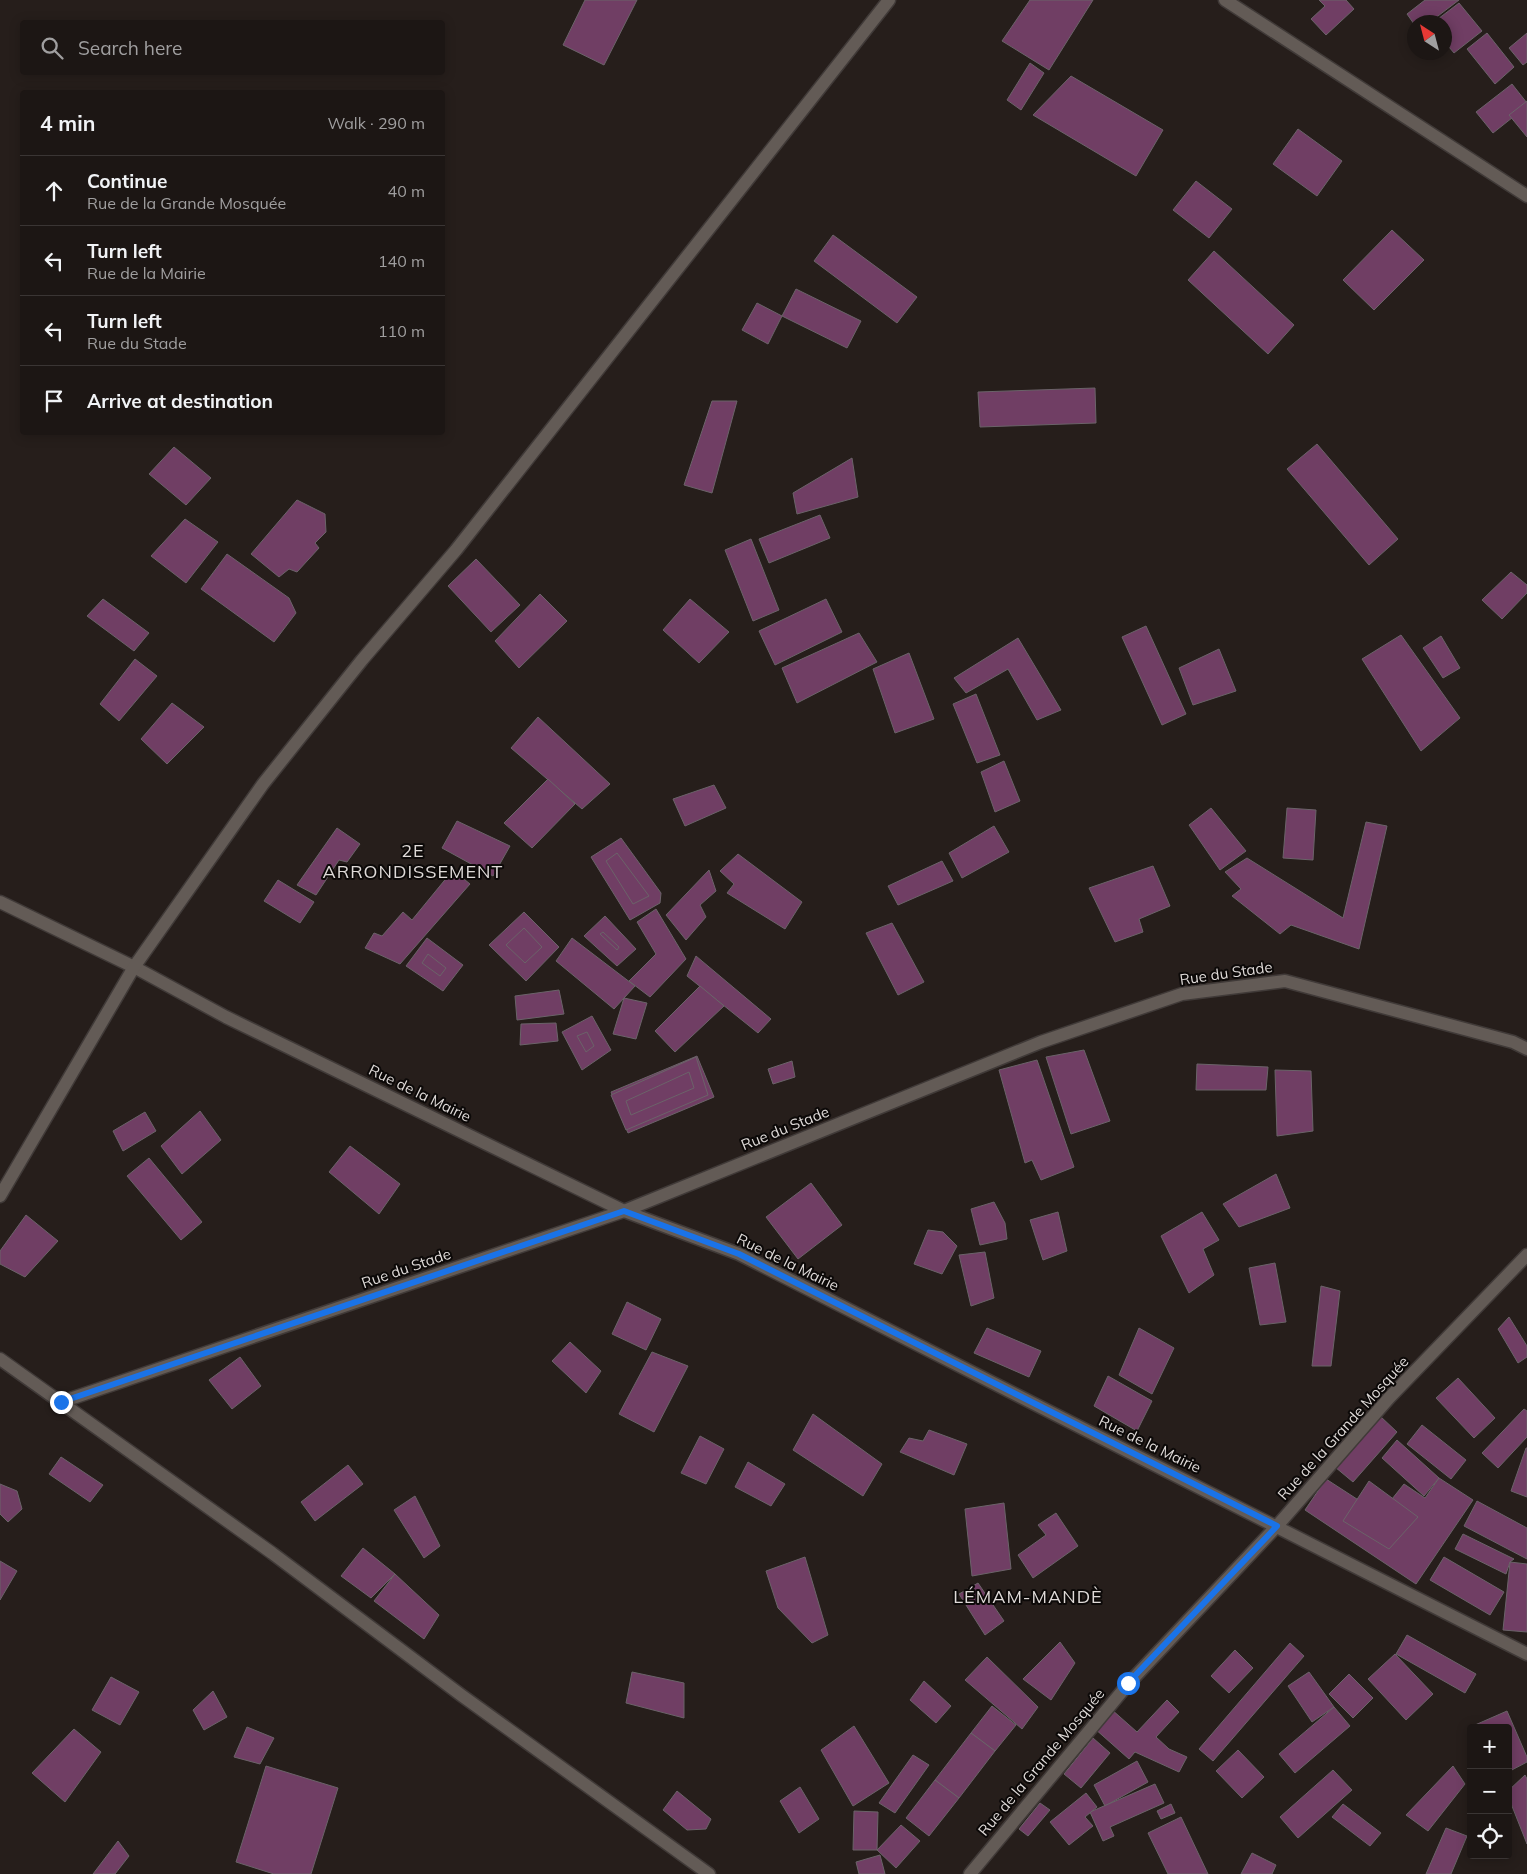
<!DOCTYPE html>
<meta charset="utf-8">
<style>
:root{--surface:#1c1614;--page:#292322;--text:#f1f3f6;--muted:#a09fa0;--line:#3a3534}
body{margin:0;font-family:Mulish,sans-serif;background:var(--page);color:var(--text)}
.controls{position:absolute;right:15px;bottom:15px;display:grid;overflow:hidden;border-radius:5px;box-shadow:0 2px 12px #0003}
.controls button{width:45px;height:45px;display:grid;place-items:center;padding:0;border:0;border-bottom:1px solid var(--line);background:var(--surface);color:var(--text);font:25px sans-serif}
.compass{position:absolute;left:1407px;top:15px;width:45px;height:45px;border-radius:50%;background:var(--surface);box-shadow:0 2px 12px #0003;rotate:324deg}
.stop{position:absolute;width:15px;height:15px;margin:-11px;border:4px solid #1a73e8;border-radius:50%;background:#fff}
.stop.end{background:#1a73e8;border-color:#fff;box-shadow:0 1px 5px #0008}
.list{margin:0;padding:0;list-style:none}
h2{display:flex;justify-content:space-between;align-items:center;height:65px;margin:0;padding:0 20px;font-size:21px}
h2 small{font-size:16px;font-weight:400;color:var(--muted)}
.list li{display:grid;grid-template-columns:32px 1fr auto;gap:15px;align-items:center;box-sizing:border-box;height:70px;padding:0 20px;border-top:1px solid var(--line)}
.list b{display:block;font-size:19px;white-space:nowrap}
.list p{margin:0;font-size:16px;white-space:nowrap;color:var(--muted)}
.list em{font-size:16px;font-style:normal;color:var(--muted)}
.icon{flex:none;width:28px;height:28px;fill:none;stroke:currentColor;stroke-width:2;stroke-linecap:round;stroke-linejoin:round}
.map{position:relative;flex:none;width:1527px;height:1874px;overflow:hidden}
.search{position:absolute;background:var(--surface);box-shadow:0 2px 12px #0003;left:20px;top:20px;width:425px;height:55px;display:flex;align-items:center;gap:12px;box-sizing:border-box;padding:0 18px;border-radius:5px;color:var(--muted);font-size:19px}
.panel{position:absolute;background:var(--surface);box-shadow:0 2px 12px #0003;left:20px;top:90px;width:425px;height:345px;border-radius:5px}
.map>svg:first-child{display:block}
.building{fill:#703e64;stroke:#6b6369}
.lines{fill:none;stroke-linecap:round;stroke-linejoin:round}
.minor-casing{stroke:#403a38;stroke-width:15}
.minor{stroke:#635b56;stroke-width:12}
.route{stroke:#1a73e8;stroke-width:6}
.labels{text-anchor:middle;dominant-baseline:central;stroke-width:4;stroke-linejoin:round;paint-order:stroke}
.street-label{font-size:15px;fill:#dfdad8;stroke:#0c0908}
.quarter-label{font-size:18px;letter-spacing:1px;fill:#dfdad8;stroke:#0c0908}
</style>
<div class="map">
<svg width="1527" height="1874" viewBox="0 0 1527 1874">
<rect width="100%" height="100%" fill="#261e1b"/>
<!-- building -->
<g class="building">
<polygon points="585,0 637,0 604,65 563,45"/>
<polygon points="1030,0 1093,0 1049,70 1002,41"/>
<polygon points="1319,0 1346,0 1354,9 1326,35 1311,19 1325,6"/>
<polygon points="1425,0 1459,0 1430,22 1414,24 1407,14"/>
<polygon points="1459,3 1482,31 1454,53 1444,41 1444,22 1434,22"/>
<polygon points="1487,33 1514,67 1495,84 1467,49"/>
<polygon points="1527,33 1527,62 1523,65 1509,48"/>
<polygon points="1030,63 1044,73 1021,110 1007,100"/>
<polygon points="1071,76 1163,130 1136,176 1033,115"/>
<polygon points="1512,84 1527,103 1527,106 1493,133 1476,112"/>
<polygon points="1527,101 1527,137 1509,115"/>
<polygon points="1298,129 1342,161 1317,196 1273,164"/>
<polygon points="1196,181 1232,209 1209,238 1173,210"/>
<polygon points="1392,230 1424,260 1374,310 1343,280"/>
<polygon points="833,235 917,297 897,323 814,261"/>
<polygon points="1214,251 1294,325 1268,354 1188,280"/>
<polygon points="796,289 861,321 847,348 782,316"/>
<polygon points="757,303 782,316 768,344 742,330"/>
<polygon points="1095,388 1096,423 980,427 978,392"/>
<polygon points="712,401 737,401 712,493 684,485"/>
<polygon points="1317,444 1398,539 1369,565 1287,469"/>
<polygon points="174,447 211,478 186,505 149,474"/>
<polygon points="852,458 858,497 797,514 793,493"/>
<polygon points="297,500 325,514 326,532 315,543 319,548 297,572 289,569 279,577 251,554"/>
<polygon points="820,515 830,538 769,563 759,539"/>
<polygon points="185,519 218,542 186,583 151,556"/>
<polygon points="751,539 779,610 753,621 725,550"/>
<polygon points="227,554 289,598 296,613 274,642 201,589"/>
<polygon points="476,559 520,605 491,632 448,586"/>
<polygon points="1511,572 1527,585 1527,593 1502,619 1482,600"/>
<polygon points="540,594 567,621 519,668 495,641"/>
<polygon points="103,599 149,633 134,651 87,616"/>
<polygon points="690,599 729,632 699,663 663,630"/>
<polygon points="826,599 842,632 775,665 759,631"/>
<polygon points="1146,626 1186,714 1162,725 1122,637"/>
<polygon points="859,633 877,662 797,703 782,668"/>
<polygon points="1401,635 1460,718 1421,751 1362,659"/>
<polygon points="1441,636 1460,668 1443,678 1423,648"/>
<polygon points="1018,638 1061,710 1037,720 1008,669 966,693 954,678"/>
<polygon points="1219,649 1236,691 1193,705 1179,668"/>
<polygon points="909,653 934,719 895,733 873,669"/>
<polygon points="135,659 157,676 119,721 100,704"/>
<polygon points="976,694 1000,755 977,763 953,704"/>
<polygon points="172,703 204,727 167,764 141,739"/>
<polygon points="538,717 610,784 582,809 511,748"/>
<polygon points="1004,761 1020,801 995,812 981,772"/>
<polygon points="548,779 575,804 532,848 504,823"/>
<polygon points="714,785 726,808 685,826 673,799"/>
<polygon points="1211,808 1246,851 1220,870 1189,825"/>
<polygon points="1287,808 1316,810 1313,860 1283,858"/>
<polygon points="457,821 510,846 493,876 442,848"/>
<polygon points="1366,822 1387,826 1359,949 1291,925 1280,934 1232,896 1241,889 1225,872 1247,858 1343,918"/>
<polygon points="994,826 1009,852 962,878 949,853"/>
<polygon points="337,828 360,844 347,862 339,860 316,895 297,885"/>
<polygon points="621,838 661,893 660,903 630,920 591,857"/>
<polygon points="617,853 649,896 633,904 606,861"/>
<polygon points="738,854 802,902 785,929 727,893 734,884 720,871"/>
<polygon points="942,861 953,881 898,905 888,886"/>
<polygon points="1153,866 1170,906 1139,919 1143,932 1115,942 1089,888"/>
<polygon points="453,870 470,884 400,964 365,948 374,933 382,936 403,912 412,920"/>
<polygon points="709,870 716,891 700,905 706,917 686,940 666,915"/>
<polygon points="278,880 314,902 300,923 264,901"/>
<polygon points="656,909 686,959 650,997 629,981 656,954 637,922"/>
<polygon points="524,912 559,947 526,981 489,945"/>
<polygon points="605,916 636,949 617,966 584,936"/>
<polygon points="892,923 924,982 898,995 866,933"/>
<polygon points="524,928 542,947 525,963 506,945"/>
<polygon points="603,932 619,947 617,950 600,934"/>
<polygon points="427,938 463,965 443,991 406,966"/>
<polygon points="572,938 635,986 614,1009 556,961"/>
<polygon points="428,954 446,968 440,976 422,963"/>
<polygon points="696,956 771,1019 758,1033 687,976"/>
<polygon points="700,986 724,1006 675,1052 655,1031"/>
<polygon points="559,990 564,1014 517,1020 515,996"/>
<polygon points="624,998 647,1003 636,1039 613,1034"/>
<polygon points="592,1016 611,1050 582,1070 562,1032"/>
<polygon points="556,1023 558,1041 520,1045 521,1024"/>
<polygon points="587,1032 594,1046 586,1052 577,1036"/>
<polygon points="1084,1050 1110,1121 1071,1134 1046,1057"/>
<polygon points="697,1056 714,1097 628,1133 611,1092"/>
<polygon points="696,1057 708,1095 626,1130 611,1095"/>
<polygon points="1037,1060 1074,1167 1041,1180 1032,1160 1025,1163 999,1070"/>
<polygon points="792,1061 795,1077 773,1084 768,1069"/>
<polygon points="1197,1064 1268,1067 1266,1090 1196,1090"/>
<polygon points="1275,1070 1311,1071 1313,1131 1277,1136"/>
<polygon points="689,1072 694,1088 631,1115 626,1101"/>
<polygon points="200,1111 221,1140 182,1174 161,1146"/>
<polygon points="145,1112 156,1131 123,1151 113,1131"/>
<polygon points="350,1146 400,1184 379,1214 329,1172"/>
<polygon points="149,1158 202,1222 181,1240 127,1176"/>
<polygon points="1276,1174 1290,1208 1239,1227 1223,1204"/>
<polygon points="811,1183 842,1225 798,1259 766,1217"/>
<polygon points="994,1202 1005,1223 1007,1239 980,1245 971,1209"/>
<polygon points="1058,1212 1067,1251 1043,1260 1030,1220"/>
<polygon points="1202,1212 1219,1240 1203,1249 1214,1275 1189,1293 1161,1236"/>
<polygon points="26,1215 58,1241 25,1277 0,1264 0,1251"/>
<polygon points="928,1230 943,1232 957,1246 942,1274 914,1264"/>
<polygon points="985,1252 994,1298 971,1306 959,1255"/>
<polygon points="1275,1263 1286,1322 1260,1325 1249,1268"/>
<polygon points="1321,1286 1340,1291 1331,1366 1312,1366"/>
<polygon points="627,1302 661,1319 646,1350 612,1334"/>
<polygon points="1509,1317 1527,1346 1527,1357 1518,1363 1498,1329"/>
<polygon points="987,1328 1041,1351 1029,1377 974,1353"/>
<polygon points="1139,1328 1174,1348 1152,1394 1119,1375"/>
<polygon points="570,1342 601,1371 586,1393 552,1361"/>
<polygon points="652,1352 688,1366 654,1432 619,1414"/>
<polygon points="240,1357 261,1386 232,1409 209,1380"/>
<polygon points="1108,1376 1152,1401 1137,1431 1094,1406"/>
<polygon points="1458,1378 1495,1418 1474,1438 1436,1398"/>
<polygon points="1524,1409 1527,1411 1527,1437 1498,1468 1482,1453"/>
<polygon points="813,1414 882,1464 863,1496 793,1450"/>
<polygon points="1380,1416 1397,1432 1353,1482 1335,1467"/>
<polygon points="1422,1425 1466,1460 1451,1479 1407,1444"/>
<polygon points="929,1430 967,1444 954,1475 900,1452 909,1438 923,1441"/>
<polygon points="700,1436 724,1449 706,1484 681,1473"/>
<polygon points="1397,1440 1439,1478 1424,1496 1382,1458"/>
<polygon points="1526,1448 1527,1448 1527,1497 1511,1491"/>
<polygon points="61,1457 103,1485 90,1502 49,1474"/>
<polygon points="748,1462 785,1484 771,1506 735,1487"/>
<polygon points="348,1465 363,1484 315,1521 301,1502"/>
<polygon points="1439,1478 1473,1500 1416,1584 1305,1510 1326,1479 1380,1514 1404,1484 1425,1498"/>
<polygon points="1369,1481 1418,1517 1389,1549 1343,1521"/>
<polygon points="0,1484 17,1491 22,1509 8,1522 0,1514"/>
<polygon points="415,1496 440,1546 424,1558 394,1510"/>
<polygon points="1477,1501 1527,1528 1527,1559 1464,1526"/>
<polygon points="1004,1503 1011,1569 972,1576 965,1509"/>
<polygon points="1056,1513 1078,1546 1033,1578 1018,1555 1046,1535 1038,1525"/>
<polygon points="1463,1534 1514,1559 1510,1562 1506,1574 1455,1549"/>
<polygon points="363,1548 395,1574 371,1598 341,1576"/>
<polygon points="805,1557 828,1635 812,1643 778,1608 766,1571"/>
<polygon points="1444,1557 1504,1592 1490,1615 1430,1580"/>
<polygon points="0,1561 17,1571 0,1600"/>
<polygon points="1510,1562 1527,1564 1527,1632 1503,1630"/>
<polygon points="395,1574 439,1615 424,1639 374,1601"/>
<polygon points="978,1583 1004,1621 985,1635 959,1594"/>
<polygon points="1407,1635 1476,1674 1465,1693 1396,1654"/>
<polygon points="1060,1642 1075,1663 1051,1700 1023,1679"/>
<polygon points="1290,1643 1304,1656 1213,1761 1199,1749"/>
<polygon points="1235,1650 1253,1668 1229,1693 1211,1676"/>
<polygon points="1395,1654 1433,1694 1406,1720 1368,1679"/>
<polygon points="987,1657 1038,1707 1022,1729 965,1680"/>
<polygon points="632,1672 684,1683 684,1718 626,1703"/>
<polygon points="1309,1672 1334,1707 1312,1722 1288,1686"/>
<polygon points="1349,1674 1373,1698 1353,1718 1329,1694"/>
<polygon points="111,1677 139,1692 120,1725 92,1710"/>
<polygon points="924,1681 951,1706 936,1723 910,1700"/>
<polygon points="213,1691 227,1717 204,1730 193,1710"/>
<polygon points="1167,1700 1179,1712 1156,1737 1169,1749 1187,1757 1179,1772 1135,1752 1129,1759 1094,1728 1111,1709 1137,1732"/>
<polygon points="992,1706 1016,1725 995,1751 971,1733"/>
<polygon points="1334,1707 1350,1726 1295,1773 1279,1754"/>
<polygon points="1507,1711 1527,1757 1527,1762 1508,1772 1508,1728 1477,1728 1475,1725"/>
<polygon points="854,1726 889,1783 853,1806 821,1750"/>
<polygon points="247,1727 274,1738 260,1764 234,1757"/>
<polygon points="74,1729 101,1752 65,1802 32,1773"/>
<polygon points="971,1733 995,1751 959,1798 935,1780"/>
<polygon points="1093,1738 1110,1753 1081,1788 1064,1774"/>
<polygon points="1238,1750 1264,1777 1242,1798 1216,1771"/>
<polygon points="913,1755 929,1765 895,1813 879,1803"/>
<polygon points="1137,1761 1148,1782 1105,1806 1094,1785"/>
<polygon points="266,1766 338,1788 311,1874 274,1874 236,1862"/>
<polygon points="1453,1766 1465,1784 1428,1831 1406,1815"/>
<polygon points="1333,1770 1352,1790 1298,1838 1280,1817"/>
<polygon points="1525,1775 1527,1779 1527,1844 1508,1796 1508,1791"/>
<polygon points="935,1780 959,1798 929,1836 906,1818"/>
<polygon points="1155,1784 1164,1803 1110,1827 1114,1836 1103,1841 1090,1812"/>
<polygon points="800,1787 819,1819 799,1833 780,1801"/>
<polygon points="677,1791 711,1819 706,1829 687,1830 663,1810"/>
<polygon points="1086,1793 1097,1807 1085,1817 1093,1826 1069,1845 1050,1822"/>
<polygon points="1040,1803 1050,1810 1028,1836 1019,1829"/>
<polygon points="1171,1804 1175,1813 1161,1819 1157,1811"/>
<polygon points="1343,1804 1381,1833 1370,1846 1332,1817"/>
<polygon points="854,1811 878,1812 877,1850 853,1850"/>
<polygon points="1181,1817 1208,1874 1168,1874 1148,1833"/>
<polygon points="901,1825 920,1841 896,1868 877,1850"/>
<polygon points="1446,1828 1467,1836 1451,1874 1426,1874"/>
<polygon points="118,1841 129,1856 115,1874 93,1874"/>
<polygon points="1252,1853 1276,1865 1272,1874 1241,1874"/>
<polygon points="880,1855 885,1874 859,1874 856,1862"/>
</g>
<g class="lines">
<!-- minor casing -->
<g class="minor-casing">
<g id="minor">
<polyline points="1225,0 1527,196"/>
<polyline points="0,902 134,967 226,1017 624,1211 739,1254 1527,1654"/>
<polyline points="0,1196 134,967 263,784 362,660 456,550 889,0"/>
<polyline points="0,1359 272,1553 461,1695 709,1874"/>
<polyline points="61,1402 624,1211 1041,1042 1182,994 1285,981 1513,1042 1527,1049"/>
<polyline points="970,1874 1129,1683 1277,1526 1389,1398 1527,1255"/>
</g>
</g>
<!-- minor -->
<use href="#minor" class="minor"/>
</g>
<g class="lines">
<!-- route -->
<polyline class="route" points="61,1402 624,1211 739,1254 1277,1526 1128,1683"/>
</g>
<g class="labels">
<!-- street labels -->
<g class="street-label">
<text transform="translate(1226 973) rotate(-8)">Rue du Stade</text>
<text transform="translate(420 1093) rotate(26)">Rue de la Mairie</text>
<text transform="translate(785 1128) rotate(-22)">Rue du Stade</text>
<text transform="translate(788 1262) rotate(26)">Rue de la Mairie</text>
<text transform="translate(406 1268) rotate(-19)">Rue du Stade</text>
<text transform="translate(1343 1428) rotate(-48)">Rue de la Grande Mosquée</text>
<text transform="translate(1150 1444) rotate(26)">Rue de la Mairie</text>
<text transform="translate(1041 1762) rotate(-50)">Rue de la Grande Mosquée</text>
</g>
<!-- quarter labels -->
<g class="quarter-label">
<text x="413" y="850">2E<tspan x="413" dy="21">ARRONDISSEMENT</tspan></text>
<text x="1028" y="1596">LÉMAM-MANDÈ</text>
</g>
</g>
</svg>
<div class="controls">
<button>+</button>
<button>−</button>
<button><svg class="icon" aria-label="locate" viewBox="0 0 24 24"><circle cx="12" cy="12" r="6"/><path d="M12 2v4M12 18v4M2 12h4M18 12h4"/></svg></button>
</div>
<svg class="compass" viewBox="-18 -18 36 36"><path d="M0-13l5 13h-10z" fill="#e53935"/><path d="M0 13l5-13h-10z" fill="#a09fa0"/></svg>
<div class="stop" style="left:1128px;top:1683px"></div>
<div class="stop end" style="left:61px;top:1402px"></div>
<div class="search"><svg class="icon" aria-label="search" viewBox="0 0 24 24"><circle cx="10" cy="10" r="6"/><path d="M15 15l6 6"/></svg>Search here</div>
<section class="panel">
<h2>4 min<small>Walk · 290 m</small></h2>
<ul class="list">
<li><svg class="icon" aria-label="ahead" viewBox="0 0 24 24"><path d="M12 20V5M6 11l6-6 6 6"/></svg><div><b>Continue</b><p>Rue de la Grande Mosquée</p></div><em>40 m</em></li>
<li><svg class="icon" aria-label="left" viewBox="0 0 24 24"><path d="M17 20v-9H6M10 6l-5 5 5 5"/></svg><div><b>Turn left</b><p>Rue de la Mairie</p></div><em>140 m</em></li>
<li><svg class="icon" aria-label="left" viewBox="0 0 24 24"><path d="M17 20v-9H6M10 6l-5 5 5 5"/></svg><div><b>Turn left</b><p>Rue du Stade</p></div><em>110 m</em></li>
<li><svg class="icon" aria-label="arrive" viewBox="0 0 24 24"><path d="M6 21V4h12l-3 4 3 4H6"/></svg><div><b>Arrive at destination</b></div></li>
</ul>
</section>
</div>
